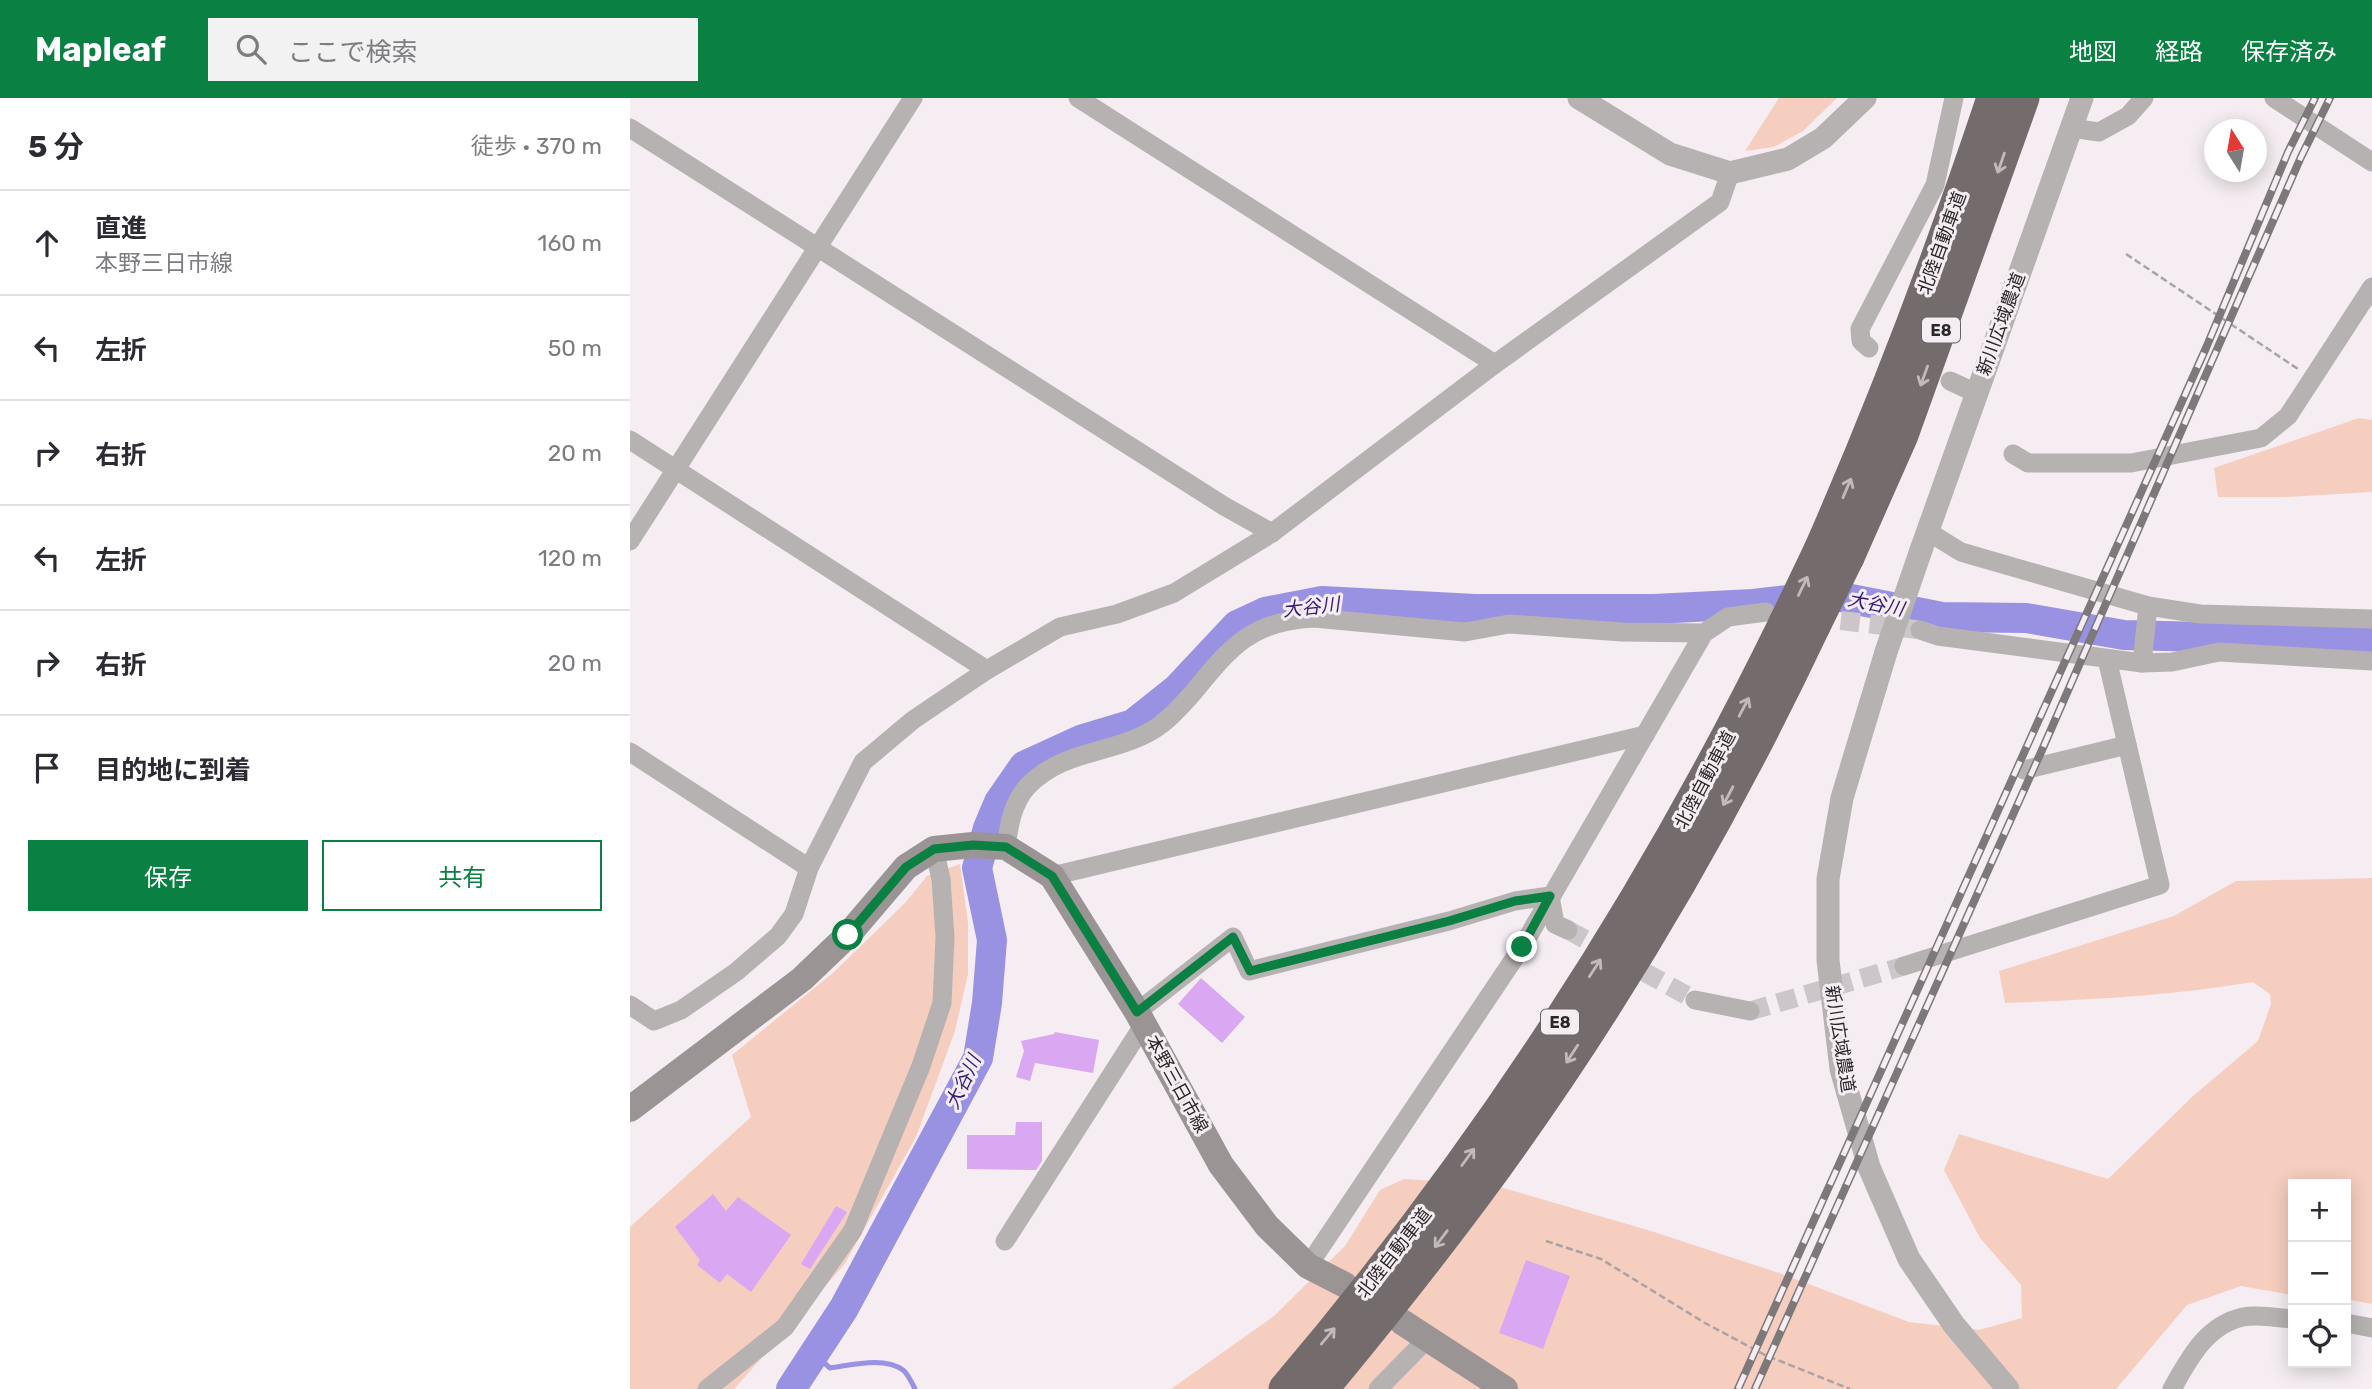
<!DOCTYPE html>
<html lang="ja">
<meta charset="utf-8">
<style>
:root{--surface:#fff;--page:#f2f2f3;--text:#2b2b33;--muted:#7c7c81;--line:#e1e1e2;--accent:#0b8043}
body{margin:0;font-family:Rubik,"Noto Sans JP",sans-serif;background:var(--page);color:var(--text)}
.controls{position:absolute;right:21px;bottom:21px;display:grid;overflow:hidden;border-radius:0px;box-shadow:0 4px 18px #0003}
.controls button{width:63px;height:63px;display:grid;place-items:center;padding:0;border:0;border-bottom:2px solid var(--line);background:var(--surface);color:var(--text);font:35px sans-serif}
.compass{position:absolute;left:1574px;top:21px;width:63px;height:63px;border-radius:50%;background:var(--surface);box-shadow:0 4px 18px #0003;rotate:349deg}
.stop{position:absolute;width:21px;height:21px;margin:-16px;border:5px solid #0b8043;border-radius:50%;background:#fff}
.stop.end{background:#0b8043;border-color:#fff;box-shadow:0 2px 7px #0008}
.list{margin:0;padding:0;list-style:none}
h2{display:flex;justify-content:space-between;align-items:center;height:91px;margin:0;padding:0 28px;font-size:30px}
h2 small{font-size:23px;font-weight:400;color:var(--muted)}
.list li{display:grid;grid-template-columns:46px 1fr auto;gap:21px;align-items:center;box-sizing:border-box;height:105px;padding:0 28px;border-top:2px solid var(--line)}
.list b{display:block;font-size:26px;white-space:nowrap}
.list p{margin:0;font-size:23px;white-space:nowrap;color:var(--muted)}
.list em{font-size:23px;font-style:normal;color:var(--muted)}
.actions{display:flex;gap:14px;padding:21px 28px}
.actions a{flex:1;padding:16px 0;border:2px solid var(--accent);border-radius:0px;text-align:center;font-size:24px;color:var(--accent)}
.actions .main{background:var(--accent);color:#fff}
.icon{flex:none;width:38px;height:38px;fill:none;stroke:currentColor;stroke-width:2;stroke-linecap:round;stroke-linejoin:round}
.map{position:relative;flex:none;width:1742px;height:1291px;overflow:hidden}
header{display:flex;align-items:center;gap:42px;box-sizing:border-box;height:98px;padding:0 35px;background:var(--accent);color:#fff}
header strong{font-size:33px}
nav{display:flex;gap:38px;margin-inline-start:auto;font-size:24px}
.search{width:490px;height:63px;background:var(--page);display:flex;align-items:center;gap:18px;box-sizing:border-box;padding:0 24px;border-radius:0px;color:var(--muted);font-size:26px}
main{display:flex}
aside{flex:1;background:var(--surface)}
.map>svg:first-child{display:block}
.green{fill:#f6cec0}
.lines{fill:none;stroke-linecap:round;stroke-linejoin:round}
.stream{stroke:#9992e2;stroke-width:5}
.river{stroke:#9992e2;stroke-width:30}
.building{fill:#daa7f2}
.minor-tunnel{stroke:#ccc5c9;stroke-width:19;stroke-dasharray:19 10;stroke-linecap:butt}
.path{stroke:#a9a3a6;stroke-width:2.5;stroke-dasharray:7 3.5;stroke-linecap:butt}
.minor{stroke:#b6b2b2;stroke-width:19}
.tertiary{stroke:#b6b2b2;stroke-width:23}
.secondary{stroke:#9a9494;stroke-width:26}
.motorway{stroke:#746c6c;stroke-width:33}
.rail-casing{stroke:#7d787a;stroke-width:8}
.rail{stroke:#f5edf1;stroke-width:5;stroke-dasharray:16;stroke-linecap:butt}
.tertiary-bridge{stroke:#b6b2b2;stroke-width:23}
.motorway-bridge{stroke:#746c6c;stroke-width:33}
.oneway{stroke:#c1b9bc}
.route{stroke:#0b8043;stroke-width:9}
.labels{text-anchor:middle;dominant-baseline:central;stroke-width:6;stroke-linejoin:round;paint-order:stroke}
.shield{fill:#f5edf1;stroke:#676265;stroke-width:2}
.shield-label{font-size:16px;font-weight:bold;fill:#2a2729}
.street-label{font-size:18px;fill:#2a2729;stroke:#f5edf1}
.water-label{font-size:19px;font-style:italic;fill:#331b77;stroke:#f5edf1}
</style>
<header>
<strong>Mapleaf</strong>
<div class="search"><svg class="icon" aria-label="search" viewBox="0 0 24 24"><circle cx="10" cy="10" r="6"/><path d="M15 15l6 6"/></svg>ここで検索</div>
<nav><a>地図</a><a>経路</a><a>保存済み</a></nav>
</header>
<main>
<aside>
<h2>5 分<small>徒歩 · 370 m</small></h2>
<ul class="list">
<li><svg class="icon" aria-label="ahead" viewBox="0 0 24 24"><path d="M12 20V5M6 11l6-6 6 6"/></svg><div><b>直進</b><p>本野三日市線</p></div><em>160 m</em></li>
<li><svg class="icon" aria-label="left" viewBox="0 0 24 24"><path d="M17 20v-9H6M10 6l-5 5 5 5"/></svg><div><b>左折</b></div><em>50 m</em></li>
<li><svg class="icon" aria-label="right" viewBox="0 0 24 24"><path d="M7 20v-9h11M14 6l5 5-5 5"/></svg><div><b>右折</b></div><em>20 m</em></li>
<li><svg class="icon" aria-label="left" viewBox="0 0 24 24"><path d="M17 20v-9H6M10 6l-5 5 5 5"/></svg><div><b>左折</b></div><em>120 m</em></li>
<li><svg class="icon" aria-label="right" viewBox="0 0 24 24"><path d="M7 20v-9h11M14 6l5 5-5 5"/></svg><div><b>右折</b></div><em>20 m</em></li>
<li><svg class="icon" aria-label="arrive" viewBox="0 0 24 24"><path d="M6 21V4h12l-3 4 3 4H6"/></svg><div><b>目的地に到着</b></div></li>
</ul>
<div class="actions"><a class="main">保存</a><a>共有</a></div>
</aside>
<div class="map">
<svg width="1742" height="1291" viewBox="0 0 1742 1291">
<rect width="100%" height="100%" fill="#f5edf1"/>
<!-- green -->
<g class="green">
<polygon points="1149,0 1207,0 1173,33 1144,49 1115,53"/>
<polygon points="1729,320 1742,322 1742,394 1657,399 1588,399 1584,370"/>
<polygon points="330,766 338,825 338,876 325,933 286,1039 214,1167 104,1291 0,1291 0,1129 121,1019 102,957 204,874 275,805 297,778"/>
<path d="M1742,780V1206L1716,1201V1086H1663V1197L1611,1188L1557,1207L1486,1291H541L644,1218L715,1148L750,1092L774,1081L860,1086L1021,1133L1152,1176L1279,1224L1349,1232L1392,1220L1391,1187L1350,1140L1314,1072L1329,1036L1478,1081L1563,998L1628,943L1641,906L1640,896L1623,884C1540,898 1458,902 1375,905L1369,873L1544,818L1606,783Z"/>
</g>
<g class="lines">
<!-- stream -->
<path class="stream" d="M185,1257L200,1270C222,1267 254,1258 273,1272C278,1276 282,1285 285,1291"/>
<!-- river -->
<polyline class="river" points="161,1291 214,1210 348,960 357,905 362,842 347,770 358,730 369,704 394,668 453,641 503,626 547,591 607,527 635,514 692,503 845,511 1024,511 1123,506 1201,497 1312,519 1396,520 1494,537 1742,543"/>
</g>
<!-- building -->
<g class="building">
<polygon points="571,880 615,919 592,945 548,906"/>
<polygon points="425,934 469,942 463,975 405,965 400,983 386,979 394,953 391,943 424,936"/>
<polygon points="386,1024 412,1024 412,1063 406,1072 337,1071 337,1037 385,1037"/>
<polygon points="83,1096 96,1113 108,1099 161,1137 121,1194 97,1176 90,1185 67,1167 70,1162 45,1129"/>
<polygon points="206,1108 217,1114 180,1171 171,1166"/>
<polygon points="896,1162 940,1178 913,1251 869,1235"/>
</g>
<g class="lines">
<!-- minor-tunnel -->
<g class="minor-tunnel">
<polyline points="1182,519 1290,532"/>
<polyline points="938,832 1065,902"/>
<polyline points="1120,913 1274,868"/>
</g>
<!-- path -->
<g class="path">
<polyline points="1496,156 1668,271"/>
<polyline points="916,1143 971,1161 1075,1225 1135,1257 1220,1291"/>
</g>
<!-- minor -->
<g class="minor">
<polyline points="448,0 865,266"/>
<polyline points="1644,0 1742,64"/>
<polyline points="0,30 594,408 642,435"/>
<polyline points="1441,30 1469,34 1498,18 1514,0"/>
<polyline points="1239,250 1231,243 1230,231 1305,87 1324,0"/>
<polyline points="1320,283 1346,295"/>
<polyline points="0,342 357,572"/>
<polyline points="1383,356 1398,365 1501,365 1631,340 1658,318 1742,189"/>
<polyline points="1297,433 1331,454 1518,508 1570,516 1742,521"/>
<polyline points="0,443 283,0"/>
<polyline points="1290,532 1308,538 1512,565 1542,564 1589,554 1742,563"/>
<polyline points="1512,565 1518,508"/>
<polyline points="0,654 179,770 233,664 283,622 357,572 430,529 487,516 544,495 642,435 865,266 1090,104 1100,75"/>
<polyline points="1394,672 1497,647"/>
<path d="M376,749C379,728 382,706 397,689C433,651 481,657 523,632C538,623 550,609 562,596C600,550 620,523 684,520L835,534L879,526L992,534L1074,535"/>
<polyline points="422,778 1015,637"/>
<polyline points="920,798 925,826 938,832"/>
<polyline points="1274,868 1530,787 1477,561"/>
<polyline points="1065,902 1120,913"/>
<polyline points="0,907 24,923 51,912 106,874 148,838 164,816 179,770"/>
<polyline points="507,914 603,839 619,873 819,823 885,803 920,798"/>
<polyline points="375,1143 514,926"/>
<polyline points="678,1168 892,849 1074,535 1098,519 1136,514"/>
<polyline points="1716,1225 1742,1230"/>
<polyline points="77,1291 155,1229 223,1132 291,968 312,905 315,839 311,781 304,751"/>
<polyline points="748,1291 797,1241"/>
<path d="M1542,1291C1559,1261 1576,1227 1613,1219C1628,1216 1648,1220 1663,1221"/>
</g>
<!-- tertiary -->
<g class="tertiary">
<polyline points="949,0 1040,56 1100,75 1158,61 1193,40 1235,0"/>
<polyline points="1291,452 1452,0"/>
<polyline points="1256,554 1212,700 1198,781 1198,862 1211,971 1239,1069 1279,1161 1324,1227 1378,1291"/>
</g>
<!-- secondary -->
<g class="secondary">
<polyline points="0,1011 172,881 218,837 276,769 304,751 343,747 376,749 422,778 507,914 591,1067 637,1128 678,1168 715,1187"/>
<polyline points="772,1224 875,1291"/>
</g>
<!-- motorway -->
<g class="motorway">
<path d="M1190,452C1255,304 1312,153 1363,0"/>
<polyline points="1218,459 1272,337 1393,0"/>
<path d="M655,1291C854,1057 1021,800 1155,525"/>
<path d="M692,1291C745,1227 797,1162 846,1096C977,919 1090,727 1184,528"/>
</g>
<!-- rail casing -->
<g class="rail-casing">
<g id="rail">
<polyline points="1108,1291 1576,250 1658,54 1685,0"/>
<polyline points="1125,1291 1412,652 1671,59 1700,0"/>
</g>
</g>
<!-- rail -->
<use href="#rail" class="rail"/>
<!-- tertiary-bridge -->
<polyline class="tertiary-bridge" points="1256,554 1291,452"/>
<!-- motorway-bridge -->
<g class="motorway-bridge">
<polyline points="1155,525 1190,452"/>
<polyline points="1184,528 1218,459"/>
</g>
</g>
<!-- one-way arrows -->
<defs><path id="oneway-shaft" d="M-6 0H5M1.5-3L5.5 0L1.5 3" fill="none" stroke-width="1.6" stroke-linecap="round" stroke-linejoin="round" transform="scale(1.75)"/></defs>
<g class="oneway">
<use href="#oneway-shaft" transform="translate(1371 65) rotate(109)"/>
<use href="#oneway-shaft" transform="translate(1294 278) rotate(110)"/>
<use href="#oneway-shaft" transform="translate(1217 390) rotate(-67)"/>
<use href="#oneway-shaft" transform="translate(1173 488) rotate(-64)"/>
<use href="#oneway-shaft" transform="translate(1114 609) rotate(-62)"/>
<use href="#oneway-shaft" transform="translate(1098 698) rotate(118)"/>
<use href="#oneway-shaft" transform="translate(965 870) rotate(-57)"/>
<use href="#oneway-shaft" transform="translate(942 956) rotate(123)"/>
<use href="#oneway-shaft" transform="translate(838 1059) rotate(-54)"/>
<use href="#oneway-shaft" transform="translate(811 1141) rotate(127)"/>
<use href="#oneway-shaft" transform="translate(698 1238) rotate(-50)"/>
</g>
<g class="lines">
<!-- route -->
<polyline class="route" points="218,837 276,769 304,751 343,747 376,749 422,778 507,914 603,839 620,873 819,823 885,803 920,798 892,849"/>
</g>
<g class="labels">
<!-- shield labels -->
<g class="shield">
<rect x="1292" y="219.5" width="38" height="25" rx="5"/>
<rect x="911" y="911.5" width="38" height="25" rx="5"/>
</g>
<g class="shield-label">
<text x="1311" y="232">E8</text>
<text x="930" y="924">E8</text>
</g>
<!-- street labels -->
<g class="street-label">
<text transform="translate(1312 145) rotate(-70)">北陸自動車道</text>
<text transform="translate(1371 226) rotate(-70)">新川広域農道</text>
<text transform="translate(1075 682) rotate(-62)">北陸自動車道</text>
<text transform="translate(1210 941) rotate(81)">新川広域農道</text>
<text transform="translate(547 986) rotate(61)">本野三日市線</text>
<text transform="translate(764 1155) rotate(-52)">北陸自動車道</text>
</g>
<!-- water labels -->
<g class="water-label">
<text transform="translate(1246 506) rotate(11)">大谷川</text>
<text transform="translate(681 509) rotate(-6)">大谷川</text>
<text transform="translate(333 984) rotate(-65)">大谷川</text>
</g>
</g>
</svg>
<div class="controls">
<button>+</button>
<button>−</button>
<button><svg class="icon" aria-label="locate" viewBox="0 0 24 24"><circle cx="12" cy="12" r="6"/><path d="M12 2v4M12 18v4M2 12h4M18 12h4"/></svg></button>
</div>
<svg class="compass" viewBox="-18 -18 36 36"><path d="M0-13l5 13h-10z" fill="#e53935"/><path d="M0 13l5-13h-10z" fill="#7c7c81"/></svg>
<div class="stop" style="left:218px;top:837px"></div>
<div class="stop end" style="left:892px;top:849px"></div>
</div>
</main>
